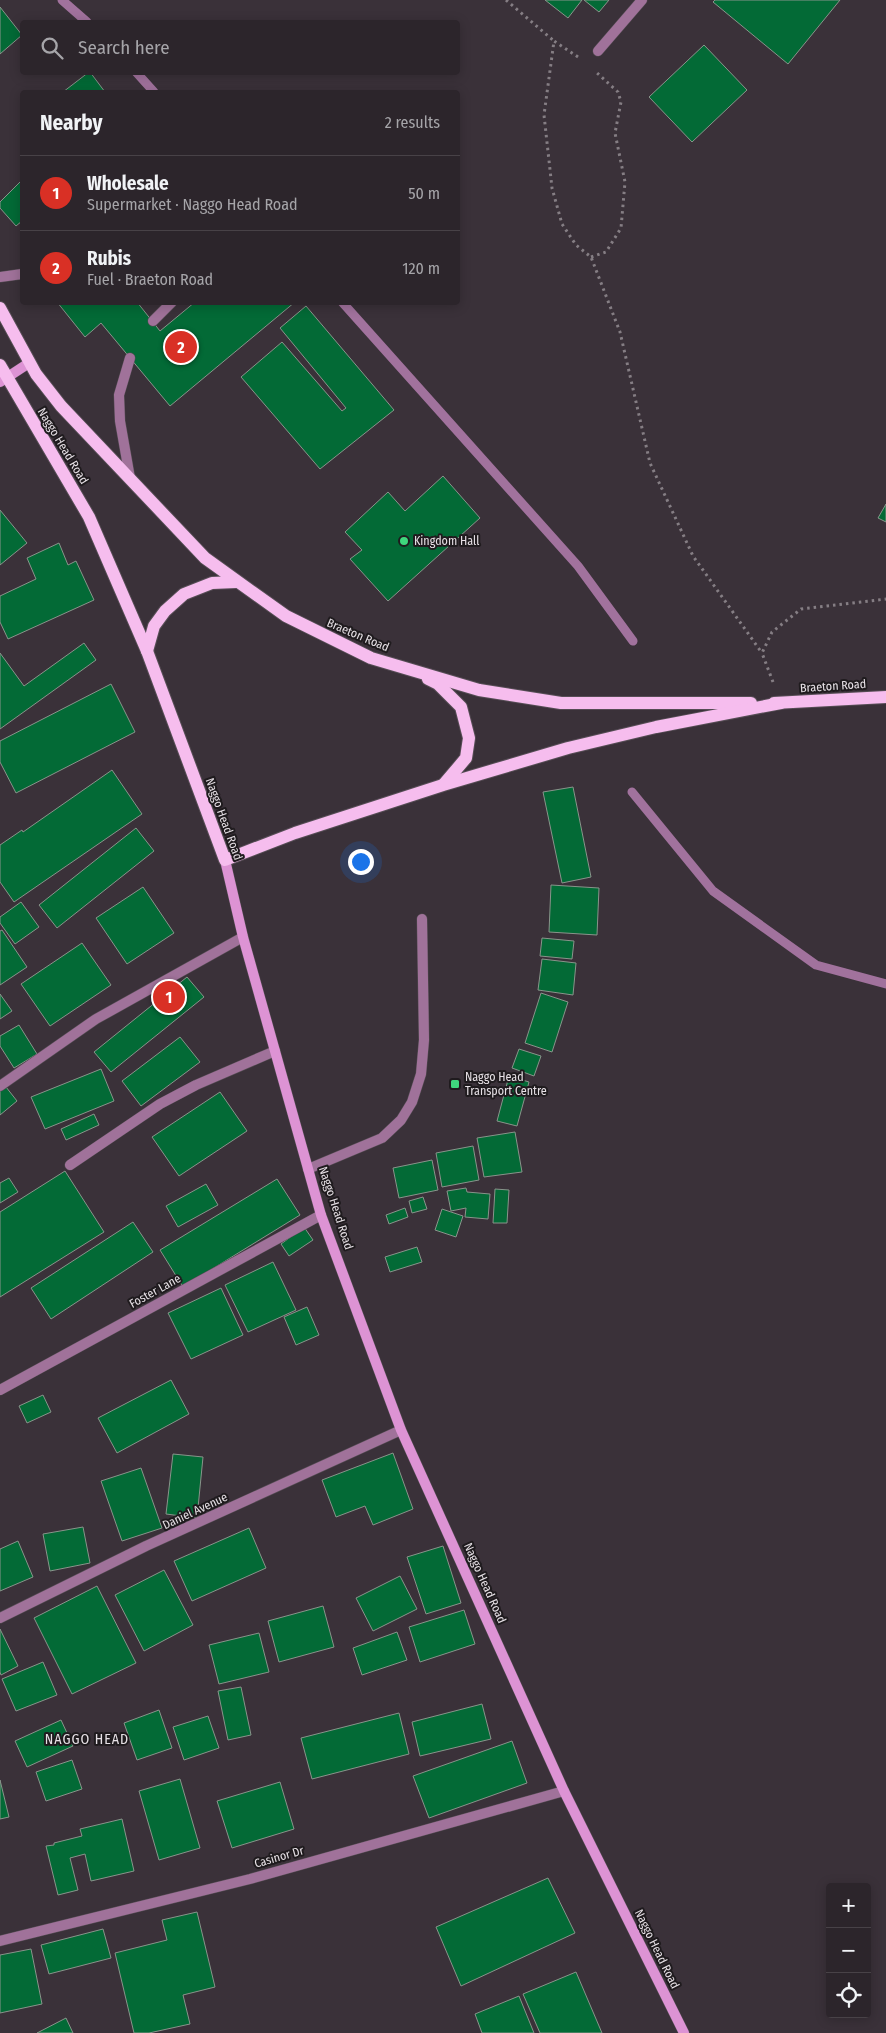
<!DOCTYPE html>
<meta charset="utf-8">
<style>
:root{--surface:#2c252b;--page:#383137;--text:#f1f3f6;--muted:#a6a5a9;--line:#484247;--accent:#d93025}
body{margin:0;font-family:"Fira Sans Condensed",sans-serif;background:var(--page);color:var(--text)}
.controls{position:absolute;right:15px;bottom:15px;display:grid;overflow:hidden;border-radius:5px;box-shadow:0 2px 12px #0003}
.controls button{width:45px;height:45px;display:grid;place-items:center;padding:0;border:0;border-bottom:1px solid var(--line);background:var(--surface);color:var(--text);font:25px sans-serif}
.you{position:absolute;left:360px;top:861px;width:18px;height:18px;margin:-12px;border:4px solid #fff;border-radius:50%;background:#1a73e8;box-shadow:0 0 0 8px #1a73e833}
.badge{display:grid;place-items:center;width:32px;height:32px;border-radius:50%;background:var(--accent);color:#fff;font-size:16px;font-weight:700}
.pin{position:absolute;translate:-50% -50%;border:2px solid #fff;box-shadow:0 1px 5px #0006}
.list{margin:0;padding:0;list-style:none}
h2{display:flex;justify-content:space-between;align-items:center;height:65px;margin:0;padding:0 20px;font-size:21px}
h2 small{font-size:16px;font-weight:400;color:var(--muted)}
.list li{display:grid;grid-template-columns:32px 1fr auto;gap:15px;align-items:center;box-sizing:border-box;height:75px;padding:0 20px;border-top:1px solid var(--line)}
.list b{display:block;font-size:19px;white-space:nowrap}
.list p{margin:0;font-size:16px;white-space:nowrap;color:var(--muted)}
.list em{font-size:16px;font-style:normal;color:var(--muted)}
.icon{flex:none;width:28px;height:28px;fill:none;stroke:currentColor;stroke-width:2;stroke-linecap:round;stroke-linejoin:round}
.map{position:relative;flex:none;width:886px;height:2033px;overflow:hidden}
.search{position:absolute;background:var(--surface);box-shadow:0 2px 12px #0003;left:20px;top:20px;width:440px;height:55px;display:flex;align-items:center;gap:12px;box-sizing:border-box;padding:0 18px;border-radius:5px;color:var(--muted);font-size:19px}
.panel{position:absolute;background:var(--surface);box-shadow:0 2px 12px #0003;left:20px;top:90px;width:440px;height:215px;border-radius:5px}
.map>svg:first-child{display:block}
.lines{fill:none;stroke-linecap:round;stroke-linejoin:round}
.stream{stroke:#a1729d;stroke-width:9}
.building{fill:#036a36;stroke:#89948b}
.lane-casing{stroke:#564d55;stroke-width:11}
.street-casing{stroke:#564d55;stroke-width:11}
.secondary-casing{stroke:#564d55;stroke-width:11}
.primary-casing{stroke:#564d55;stroke-width:14}
.path{stroke:#857e84;stroke-width:3;stroke-dasharray:2.5 4;stroke-linecap:butt}
.lane{stroke:#a0729a;stroke-width:10}
.street{stroke:#a0729a;stroke-width:10}
.secondary{stroke:#dd93d4;stroke-width:10}
.primary{stroke:#f6bdee;stroke-width:12}
.poi-dot{fill:#3fd77d;stroke:#1f1b1e;stroke-width:2}
.labels{text-anchor:middle;dominant-baseline:central;stroke-width:4;stroke-linejoin:round;paint-order:stroke}
.street-label{font-size:12px;fill:#e6e0e5;stroke:#1f1b1e}
.poi-label{font-size:12px;fill:#e6e0e5;stroke:#1f1b1e;text-anchor:start}
.neighbourhood-label{font-size:14px;letter-spacing:1px;fill:#e6e0e5;stroke:#1f1b1e}
</style>
<div class="map">
<svg width="886" height="2033" viewBox="0 0 886 2033">
<rect width="100%" height="100%" fill="#3a3139"/>
<g class="lines">
<!-- stream -->
<g class="stream">
<polyline points="62,0 87,22"/>
<polyline points="136,72 154,92"/>
<polyline points="342,302 578,566 633,641"/>
<polyline points="632,792 713,891 816,965 886,984"/>
</g>
</g>
<!-- building -->
<g class="building">
<polygon points="545,0 582,0 568,18"/>
<polygon points="584,0 609,0 599,12"/>
<polygon points="715,0 840,0 788,64 713,2"/>
<polygon points="0,7 22,35 0,54"/>
<polygon points="704,45 747,90 692,142 649,97"/>
<polygon points="90,72 105,92 63,92 89,72"/>
<polygon points="22,180 22,221 16,226 0,208 0,202"/>
<polygon points="57,302 137,302 160,331 195,302 295,302 170,406 101,323 85,337"/>
<polygon points="306,306 394,410 320,469 241,377 282,342 342,411 346,408 280,328"/>
<polygon points="443,476 480,518 388,601 350,559 362,550 345,532 388,492 405,511"/>
<polygon points="886,504 886,522 878,518"/>
<polygon points="0,510 27,543 0,565"/>
<polygon points="59,543 68,565 76,561 94,600 8,639 0,622 0,596 36,579 27,558"/>
<polygon points="84,643 96,660 0,729 0,653 24,686"/>
<polygon points="111,684 135,732 16,793 0,762 0,741"/>
<polygon points="112,770 142,814 14,902 0,882 0,845 22,830 23,832"/>
<polygon points="573,787 591,877 562,883 543,792"/>
<polygon points="136,828 154,851 57,928 39,905"/>
<polygon points="551,885 599,888 597,935 549,932"/>
<polygon points="143,887 174,933 127,964 96,918"/>
<polygon points="21,902 39,927 15,944 0,923 0,917"/>
<polygon points="2,930 27,967 0,985 0,931"/>
<polygon points="542,938 574,941 572,959 540,956"/>
<polygon points="82,943 111,985 50,1026 21,984"/>
<polygon points="542,959 576,963 573,995 538,990"/>
<polygon points="187,977 204,997 111,1072 94,1052"/>
<polygon points="541,993 568,1002 552,1052 525,1043"/>
<polygon points="0,994 12,1011 0,1019"/>
<polygon points="19,1025 37,1054 14,1068 0,1046 0,1036"/>
<polygon points="180,1037 200,1062 141,1106 122,1081"/>
<polygon points="519,1049 541,1056 534,1076 512,1068"/>
<polygon points="101,1069 114,1101 45,1129 31,1097"/>
<polygon points="509,1076 529,1082 517,1126 497,1121"/>
<polygon points="6,1087 17,1101 0,1115 0,1091"/>
<polygon points="220,1092 247,1131 179,1176 152,1137"/>
<polygon points="94,1114 99,1125 66,1140 61,1129"/>
<polygon points="515,1132 522,1172 484,1177 477,1138"/>
<polygon points="473,1146 479,1180 442,1187 436,1153"/>
<polygon points="432,1160 438,1190 399,1198 393,1168"/>
<polygon points="65,1171 104,1232 0,1297 0,1212"/>
<polygon points="9,1178 18,1192 0,1203 0,1183"/>
<polygon points="277,1179 300,1215 183,1287 160,1250"/>
<polygon points="206,1184 218,1205 178,1227 166,1206"/>
<polygon points="466,1188 467,1192 490,1194 488,1219 465,1217 466,1208 451,1211 447,1191"/>
<polygon points="495,1189 509,1190 507,1223 493,1223"/>
<polygon points="423,1197 427,1209 412,1213 409,1201"/>
<polygon points="405,1208 408,1217 389,1224 386,1215"/>
<polygon points="442,1209 463,1216 456,1237 435,1230"/>
<polygon points="133,1222 153,1252 51,1319 31,1288"/>
<polygon points="304,1227 313,1240 289,1256 281,1244"/>
<polygon points="417,1247 422,1262 390,1272 385,1257"/>
<polygon points="273,1262 296,1310 248,1332 225,1285"/>
<polygon points="221,1288 243,1335 191,1359 168,1313"/>
<polygon points="307,1307 319,1335 296,1345 284,1317"/>
<polygon points="171,1380 189,1414 117,1453 98,1418"/>
<polygon points="43,1395 51,1412 27,1423 19,1406"/>
<polygon points="393,1453 413,1509 373,1525 365,1506 336,1517 322,1480"/>
<polygon points="173,1454 203,1457 197,1518 166,1514"/>
<polygon points="141,1468 162,1528 122,1541 101,1481"/>
<polygon points="83,1527 90,1563 50,1571 43,1534"/>
<polygon points="249,1528 266,1568 192,1601 174,1561"/>
<polygon points="18,1541 33,1577 0,1591 0,1549"/>
<polygon points="443,1546 461,1603 426,1614 407,1557"/>
<polygon points="164,1570 193,1625 144,1651 115,1595"/>
<polygon points="400,1576 417,1609 373,1631 356,1598"/>
<polygon points="97,1586 136,1663 72,1694 34,1618"/>
<polygon points="323,1606 334,1647 279,1662 268,1621"/>
<polygon points="464,1610 475,1644 420,1662 409,1627"/>
<polygon points="0,1629 18,1666 1,1675 0,1672"/>
<polygon points="397,1632 407,1660 362,1675 353,1648"/>
<polygon points="259,1633 269,1672 219,1684 209,1645"/>
<polygon points="43,1662 57,1695 16,1711 2,1679"/>
<polygon points="241,1687 251,1735 228,1740 218,1691"/>
<polygon points="482,1704 491,1739 420,1756 412,1722"/>
<polygon points="159,1710 172,1748 137,1760 124,1723"/>
<polygon points="399,1713 409,1754 312,1779 301,1738"/>
<polygon points="208,1716 219,1748 184,1760 173,1727"/>
<polygon points="61,1720 73,1746 27,1767 15,1741"/>
<polygon points="512,1741 527,1783 429,1818 413,1776"/>
<polygon points="72,1760 82,1789 46,1801 36,1772"/>
<polygon points="180,1779 200,1848 159,1860 139,1791"/>
<polygon points="0,1780 9,1817 0,1819"/>
<polygon points="280,1782 294,1829 232,1848 217,1801"/>
<polygon points="122,1819 134,1871 91,1881 85,1854 70,1858 78,1890 58,1895 46,1846 54,1845 54,1843 82,1836 80,1829"/>
<polygon points="548,1878 575,1933 461,1986 436,1927"/>
<polygon points="197,1912 215,1987 183,1995 190,2024 149,2033 134,2033 115,1953 167,1940 162,1920"/>
<polygon points="103,1929 111,1958 49,1974 41,1945"/>
<polygon points="31,1949 42,2004 0,2013 0,1955"/>
<polygon points="576,1972 602,2033 540,2033 523,1994"/>
<polygon points="519,1996 534,2033 482,2033 475,2014"/>
<polygon points="66,2018 73,2033 37,2033"/>
</g>
<g class="lines">
<!-- lane casing -->
<g class="lane-casing">
<g id="lane">
<polyline points="0,277 22,274"/>
<polyline points="153,321 172,302"/>
<polyline points="130,478 120,421 119,395 130,358"/>
<polyline points="0,1086 96,1019 243,937"/>
<polyline points="70,1165 160,1104 196,1085 275,1051"/>
<polyline points="308,1169 382,1138 401,1120 412,1102 421,1074 424,1040 422,919"/>
<polyline points="0,1390 321,1215"/>
<polyline points="0,1618 146,1546 401,1430"/>
<polyline points="0,1941 250,1879 564,1791"/>
</g>
</g>
<!-- street casing -->
<g class="street-casing">
<polyline id="street" points="598,51 642,0"/>
</g>
<!-- secondary casing -->
<g class="secondary-casing">
<g id="secondary">
<polyline points="0,382 29,363"/>
<polyline points="225,860 243,937 321,1215 401,1430 564,1791 684,2033"/>
</g>
</g>
<!-- primary casing -->
<g class="primary-casing">
<g id="primary">
<polyline points="0,308 36,374 61,406 205,558 286,616 371,658 479,690 561,703 751,703"/>
<polyline points="0,365 89,517 147,651 225,860 295,833 443,785 568,748 656,727 781,703"/>
<polyline points="147,651 154,626 165,611 184,594 212,583 236,582"/>
<polyline points="428,679 438,684 461,707 469,738 466,758 444,784"/>
<polyline points="774,703 886,697"/>
</g>
</g>
<!-- path -->
<g class="path">
<polyline points="506,0 554,41"/>
<polyline points="578,57 554,41 544,115 552,188 562,224 576,245 591,257 620,332 650,463 693,556 762,653"/>
<polyline points="591,257 606,252 621,228 625,182 615,133 621,102 618,92 596,72"/>
<polyline points="773,682 762,653 772,632 801,609 886,599"/>
</g>
<!-- lane -->
<use href="#lane" class="lane"/>
<!-- street -->
<use href="#street" class="street"/>
<!-- secondary -->
<use href="#secondary" class="secondary"/>
<!-- primary -->
<use href="#primary" class="primary"/>
</g>
<!-- markers -->
<g class="poi-dot">
<circle cx="404" cy="541" r="5"/>
<rect x="450" y="1079" width="10" height="10" rx="2.5"/>
</g>
<g class="labels">
<!-- street labels -->
<g class="street-label">
<text transform="translate(63 446) rotate(59)">Naggo Head Road</text>
<text transform="translate(358 635) rotate(23)">Braeton Road</text>
<text transform="translate(833 686) rotate(-4)">Braeton Road</text>
<text transform="translate(224 819) rotate(70)">Naggo Head Road</text>
<text transform="translate(336 1208) rotate(72)">Naggo Head Road</text>
<text transform="translate(155 1291) rotate(-29)">Foster Lane</text>
<text transform="translate(195 1511) rotate(-25)">Daniel Avenue</text>
<text transform="translate(485 1583) rotate(66)">Naggo Head Road</text>
<text transform="translate(279 1857) rotate(-16)">Casinor Dr</text>
<text transform="translate(657 1949) rotate(64)">Naggo Head Road</text>
</g>
<!-- poi labels -->
<g class="poi-label">
<text x="414" y="541">Kingdom Hall</text>
<text x="465" y="1077">Naggo Head<tspan x="465" dy="14">Transport Centre</tspan></text>
</g>
<!-- neighbourhood labels -->
<g class="neighbourhood-label">
<text x="87" y="1739">NAGGO HEAD</text>
</g>
</g>
</svg>
<div class="controls">
<button>+</button>
<button>−</button>
<button><svg class="icon" aria-label="locate" viewBox="0 0 24 24"><circle cx="12" cy="12" r="6"/><path d="M12 2v4M12 18v4M2 12h4M18 12h4"/></svg></button>
</div>
<div class="you"></div>
<div class="pin badge" style="left:169px;top:997px">1</div>
<div class="pin badge" style="left:181px;top:347px">2</div>
<div class="search"><svg class="icon" aria-label="search" viewBox="0 0 24 24"><circle cx="10" cy="10" r="6"/><path d="M15 15l6 6"/></svg>Search here</div>
<section class="panel">
<h2>Nearby<small>2 results</small></h2>
<ul class="list">
<li><span class="badge">1</span><div><b>Wholesale</b><p>Supermarket · Naggo Head Road</p></div><em>50 m</em></li>
<li><span class="badge">2</span><div><b>Rubis</b><p>Fuel · Braeton Road</p></div><em>120 m</em></li>
</ul>
</section>
</div>
